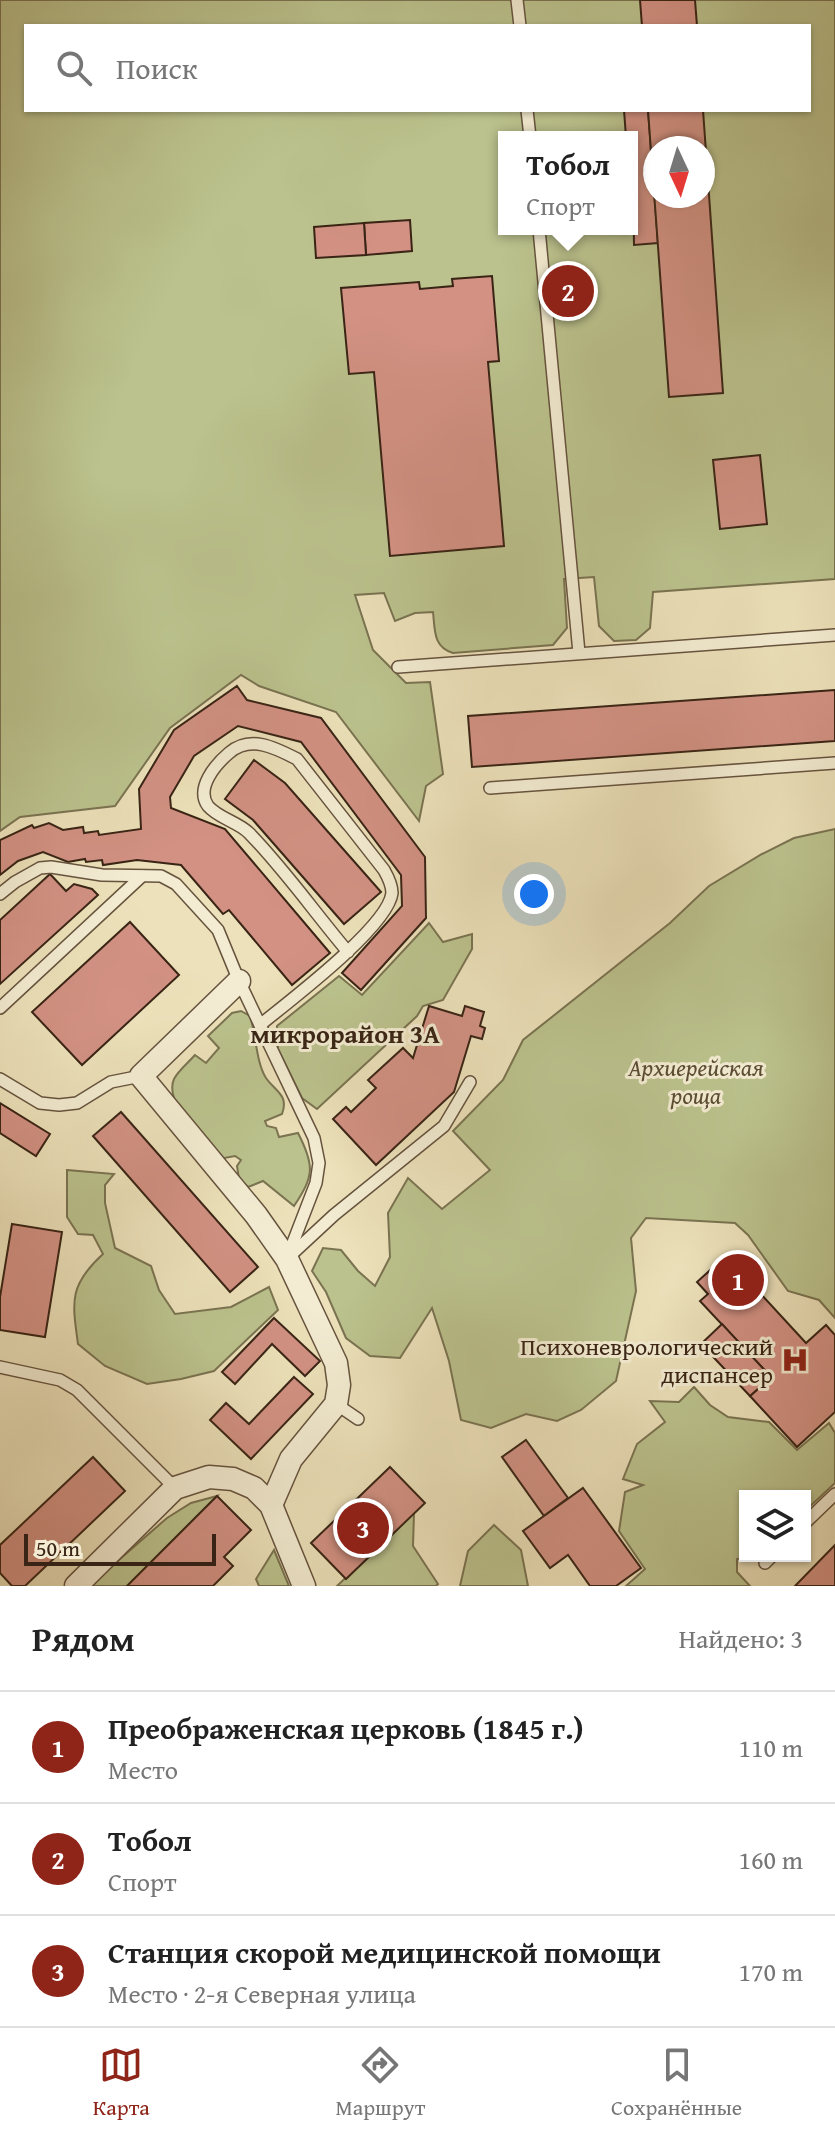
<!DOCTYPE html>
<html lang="ru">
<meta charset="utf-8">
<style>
:root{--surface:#fff;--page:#f2f2f2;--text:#222;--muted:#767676;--line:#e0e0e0;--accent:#8f2418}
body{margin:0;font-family:"Gentium Book Plus",serif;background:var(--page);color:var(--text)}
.controls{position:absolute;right:24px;bottom:24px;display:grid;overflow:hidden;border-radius:0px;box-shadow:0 2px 6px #0004}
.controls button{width:72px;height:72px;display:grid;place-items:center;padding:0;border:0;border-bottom:2px solid var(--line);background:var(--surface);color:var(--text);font:40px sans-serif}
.compass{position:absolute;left:643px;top:136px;width:72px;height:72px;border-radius:50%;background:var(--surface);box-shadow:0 2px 6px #0004;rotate:176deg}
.scale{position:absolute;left:24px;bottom:20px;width:192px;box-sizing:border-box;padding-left:8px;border:4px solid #392415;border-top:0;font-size:22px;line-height:28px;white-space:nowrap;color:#392415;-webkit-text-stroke:6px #f3ecd2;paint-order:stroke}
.you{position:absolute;left:534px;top:894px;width:28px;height:28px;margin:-20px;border:6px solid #fff;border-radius:50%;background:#1a73e8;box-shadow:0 0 0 12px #1a73e833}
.badge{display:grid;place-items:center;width:52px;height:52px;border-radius:50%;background:var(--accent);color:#fff;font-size:26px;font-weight:700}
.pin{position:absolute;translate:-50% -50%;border:4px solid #fff;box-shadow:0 2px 8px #0006}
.popup{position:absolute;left:498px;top:131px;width:140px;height:104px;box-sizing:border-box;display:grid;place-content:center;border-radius:0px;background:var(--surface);filter:drop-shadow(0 2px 6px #0005);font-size:26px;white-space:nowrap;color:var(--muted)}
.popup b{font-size:30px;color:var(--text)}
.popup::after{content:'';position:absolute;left:50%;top:100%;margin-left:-16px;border:16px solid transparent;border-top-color:var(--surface)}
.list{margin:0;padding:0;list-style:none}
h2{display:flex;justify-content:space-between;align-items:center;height:104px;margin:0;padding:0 32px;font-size:34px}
h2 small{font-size:26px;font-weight:400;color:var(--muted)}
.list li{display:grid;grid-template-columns:52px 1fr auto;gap:24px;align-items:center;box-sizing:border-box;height:112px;padding:0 32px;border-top:2px solid var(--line)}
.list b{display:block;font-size:30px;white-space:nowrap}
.list p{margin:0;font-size:26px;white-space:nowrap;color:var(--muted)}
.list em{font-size:26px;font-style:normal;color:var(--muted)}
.icon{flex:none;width:44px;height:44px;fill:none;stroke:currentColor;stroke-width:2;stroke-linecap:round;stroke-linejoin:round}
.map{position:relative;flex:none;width:835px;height:1586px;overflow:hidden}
.search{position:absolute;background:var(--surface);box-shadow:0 2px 6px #0004;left:24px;right:24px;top:24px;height:88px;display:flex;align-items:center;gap:20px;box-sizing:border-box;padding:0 28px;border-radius:0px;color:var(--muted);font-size:30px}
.sheet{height:440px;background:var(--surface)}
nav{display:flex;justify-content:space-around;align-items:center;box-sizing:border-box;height:112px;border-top:2px solid var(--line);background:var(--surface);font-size:22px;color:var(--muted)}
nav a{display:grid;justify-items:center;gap:4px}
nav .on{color:var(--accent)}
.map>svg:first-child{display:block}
.green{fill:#bbc28d;stroke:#7a7351;stroke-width:2;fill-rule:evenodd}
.building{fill:#d29183;stroke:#392415;stroke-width:2;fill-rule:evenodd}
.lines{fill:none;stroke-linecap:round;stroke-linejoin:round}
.service-casing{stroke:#66533e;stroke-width:14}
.minor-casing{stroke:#66533e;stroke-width:25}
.service{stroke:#f3ecd2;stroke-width:11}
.minor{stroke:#f3ecd2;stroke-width:22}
.labels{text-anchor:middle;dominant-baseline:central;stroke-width:6;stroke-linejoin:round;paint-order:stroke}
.park-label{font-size:24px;font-style:italic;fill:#5a4c33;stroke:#f3ecd2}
.poi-label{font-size:24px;fill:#392415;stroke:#f3ecd2;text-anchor:end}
.neighbourhood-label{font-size:26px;font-weight:bold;fill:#392415;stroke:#f3ecd2}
</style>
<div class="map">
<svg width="835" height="1586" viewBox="0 0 835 1586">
<rect width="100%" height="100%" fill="#ece1ba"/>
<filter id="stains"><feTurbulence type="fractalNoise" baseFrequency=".0025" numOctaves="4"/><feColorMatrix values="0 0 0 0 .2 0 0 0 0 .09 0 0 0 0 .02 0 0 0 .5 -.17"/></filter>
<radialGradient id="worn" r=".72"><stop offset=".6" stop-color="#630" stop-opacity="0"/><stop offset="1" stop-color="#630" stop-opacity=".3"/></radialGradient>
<!-- green -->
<g class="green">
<path d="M0,0H835V579L653,592L650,628L636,640L614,641L599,626L594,577L564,579L567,628L553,645L453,653C433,647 435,630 433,612L415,613L395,621L384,593L355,595L373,650L406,683L430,682L443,774L426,786L419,821L336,712L259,686L241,675L170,728L115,806L20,817L0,831ZM26,26H809V110H26ZM504,137H632V229H504ZM655,148H703V196H655Z"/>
<polygon points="835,829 835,1318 819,1300 788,1291 748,1235 735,1223 646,1218 631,1238 636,1291 616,1381 581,1410 557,1421 526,1414 491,1428 461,1420 449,1361 432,1308 400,1358 370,1356 346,1338 326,1292 312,1271 323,1248 341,1250 358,1271 375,1286 390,1257 388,1213 408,1178 442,1209 490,1170 453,1131 503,1080 523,1040 670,923 709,886 762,854 794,838"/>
<polygon points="429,923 443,942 472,934 472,949 443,1000 423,1006 417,1016 317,1109 302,1098 278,1049 277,1026 339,976 362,995"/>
<path d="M241,1011L250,1016C256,1034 256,1062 266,1078C276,1092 289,1095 282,1114L265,1121L267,1126L276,1128L279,1137L298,1133C315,1166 314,1176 294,1206L263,1181L248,1187L239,1179L237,1166L241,1160L235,1156L219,1159C205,1142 163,1103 174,1079C178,1071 189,1062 195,1055L206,1063L219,1048L208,1036L232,1013Z"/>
<path d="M67,1170L114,1174L105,1185V1203L115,1248L151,1266L159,1290L175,1314L231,1307L269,1287L278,1310L214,1371L181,1379L147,1384L105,1366L78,1344C72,1301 69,1285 103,1254L93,1235L78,1234L67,1217Z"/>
<polygon points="694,1387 710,1405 728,1417 769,1422 797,1450 829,1423 835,1433 835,1483 805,1511 805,1496 745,1496 745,1556 754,1556 737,1559 737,1572 750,1586 626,1586 645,1569 619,1531 625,1492 643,1485 623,1479 637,1444 665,1422 650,1401 679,1402"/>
<polygon points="217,1496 127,1586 89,1586 167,1518 191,1503"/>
<polygon points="414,1513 413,1546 438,1584 436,1586 337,1586"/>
<polygon points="494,1525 521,1550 528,1586 460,1586 468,1551"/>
<polygon points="274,1550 289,1586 259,1586 256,1579"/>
</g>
<!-- building -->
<g class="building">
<polygon points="640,0 695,0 697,26 642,26"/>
<polygon points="624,110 648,110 658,243 634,245 632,137 626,137"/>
<path d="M648,110H703L723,393L669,397ZM655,148H703V196H655Z"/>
<polygon points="410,220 412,251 366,255 364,223"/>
<polygon points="364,223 366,255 316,258 314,227"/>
<polygon points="492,276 499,361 488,362 504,546 390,556 374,372 349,374 341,288 419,282 420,289 453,286 452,279"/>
<polygon points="760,455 767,524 720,529 713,460"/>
<polygon points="237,686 247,700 321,718 425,857 426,918 361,990 342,973 402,906 401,875 301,742 238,726 194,756 170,797 171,808 225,829 330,953 292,985 229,910 223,914 181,865 137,860 103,865 102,860 86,862 85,859 68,862 43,852 18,861 0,875 0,840 32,825 34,828 49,823 63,830 83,827 84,833 98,831 99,835 141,829 139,789 174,730"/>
<polygon points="835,690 835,741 472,767 468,716"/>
<polygon points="254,760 285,783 381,892 344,924 253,820 225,799"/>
<polygon points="50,874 66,891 74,884 92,889 98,895 0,984 0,920"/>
<polygon points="130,922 179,975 82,1065 32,1012"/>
<polygon points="429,1006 462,1016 465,1006 484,1012 480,1026 485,1028 482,1039 471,1036 454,1092 376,1165 333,1119 346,1107 351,1112 376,1088 368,1080 403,1048 413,1058"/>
<polygon points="0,1103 50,1134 36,1156 0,1133"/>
<polygon points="121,1112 258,1267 230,1292 93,1136"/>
<polygon points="12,1224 62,1232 45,1337 0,1330 0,1297"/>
<polygon points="718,1263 728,1275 736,1267 806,1343 826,1325 835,1335 835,1412 797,1447 750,1396 771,1377 700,1301 708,1294 697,1282"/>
<polygon points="274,1318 320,1361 305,1376 272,1344 235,1384 222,1372"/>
<polygon points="722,1324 771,1377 750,1396 701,1344"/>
<polygon points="294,1377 313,1394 251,1459 210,1420 226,1403 249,1424"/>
<polygon points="526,1440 568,1498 544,1516 502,1457"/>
<polygon points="93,1457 125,1491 25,1586 12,1586 0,1573 0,1545"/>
<polygon points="390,1467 425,1503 346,1579 311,1543"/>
<polygon points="583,1488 641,1568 616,1586 590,1586 568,1555 550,1568 523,1531"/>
<polygon points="217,1496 251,1530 224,1557 233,1566 213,1586 127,1586"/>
<polygon points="835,1545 835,1586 795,1586"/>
</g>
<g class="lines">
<!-- service casing -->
<g class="service-casing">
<g id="service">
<polyline points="517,0 520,26"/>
<polyline points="527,110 530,137"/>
<polyline points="539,229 579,653"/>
<polyline points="398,667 835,635"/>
<polyline points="490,788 835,763"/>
<polyline points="0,894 15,882 40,868 51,867 102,875 161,876 176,884 218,930 239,981 314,1138 319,1163 316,1183 287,1258"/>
<polyline points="0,1008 142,876"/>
<path d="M260,1025C288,1002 388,927 392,893C392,885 388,877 384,870L297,759C274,747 250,735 229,753C216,764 195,788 208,806C218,818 238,822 249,833C285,870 315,913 348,952"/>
<polyline points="0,1079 40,1103 59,1105 77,1103 111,1082 141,1076"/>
<polyline points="293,1253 334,1215 444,1126 470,1082"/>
<polyline points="0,1367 60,1380 77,1390 175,1488"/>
<polyline points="336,1404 358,1419"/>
<polyline points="805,1523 835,1494"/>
<polyline points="765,1563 772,1556"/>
</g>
</g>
<!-- minor casing -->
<g class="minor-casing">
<g id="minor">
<polyline points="239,981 141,1076 256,1215 287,1259 336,1363 339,1385 336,1404 291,1459 271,1505"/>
<polyline points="76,1586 175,1488 209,1477 233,1479 254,1488 271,1505 304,1586"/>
</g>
</g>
<!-- service -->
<use href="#service" class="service"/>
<!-- minor -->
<use href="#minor" class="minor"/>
</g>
<!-- icons -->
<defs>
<g id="hospital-bare" transform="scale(2.16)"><path d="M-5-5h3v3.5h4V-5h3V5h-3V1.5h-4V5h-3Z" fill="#8f2418" stroke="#f3ecd2" stroke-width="2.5" paint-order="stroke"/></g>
</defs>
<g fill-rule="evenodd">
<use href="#hospital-bare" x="795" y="1360"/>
</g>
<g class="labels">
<!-- park labels -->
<g class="park-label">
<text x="696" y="1067">Архиерейская<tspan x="696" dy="28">роща</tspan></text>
</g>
<!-- poi labels -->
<g class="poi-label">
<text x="773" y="1346">Психоневрологический<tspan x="773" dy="28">диспансер</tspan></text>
</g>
<!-- neighbourhood labels -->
<g class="neighbourhood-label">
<text x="345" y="1033">микрорайон 3А</text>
</g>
</g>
<rect width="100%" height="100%" filter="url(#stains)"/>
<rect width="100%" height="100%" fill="url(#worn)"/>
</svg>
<div class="controls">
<button><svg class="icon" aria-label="layers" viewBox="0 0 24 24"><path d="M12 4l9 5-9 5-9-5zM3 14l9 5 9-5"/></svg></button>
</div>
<svg class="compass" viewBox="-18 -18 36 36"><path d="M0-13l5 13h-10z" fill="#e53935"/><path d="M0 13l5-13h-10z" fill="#767676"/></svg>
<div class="scale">50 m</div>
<div class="you"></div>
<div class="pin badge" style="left:738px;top:1280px">1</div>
<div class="pin badge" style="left:568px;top:291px">2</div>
<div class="popup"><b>Тобол</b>Спорт</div>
<div class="pin badge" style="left:363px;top:1528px">3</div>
<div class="search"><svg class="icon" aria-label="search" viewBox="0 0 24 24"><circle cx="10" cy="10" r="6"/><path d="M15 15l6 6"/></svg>Поиск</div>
</div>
<section class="sheet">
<h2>Рядом<small>Найдено: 3</small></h2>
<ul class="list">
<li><span class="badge">1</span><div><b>Преображенская церковь (1845 г.)</b><p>Место</p></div><em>110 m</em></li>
<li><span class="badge">2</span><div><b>Тобол</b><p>Спорт</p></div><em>160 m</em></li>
<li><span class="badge">3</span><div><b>Станция скорой медицинской помощи</b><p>Место · 2-я Северная улица</p></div><em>170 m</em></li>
</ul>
</section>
<nav>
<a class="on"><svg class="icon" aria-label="map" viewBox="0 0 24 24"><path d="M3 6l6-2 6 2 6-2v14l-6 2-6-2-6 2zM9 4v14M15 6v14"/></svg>Карта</a>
<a><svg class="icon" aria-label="directions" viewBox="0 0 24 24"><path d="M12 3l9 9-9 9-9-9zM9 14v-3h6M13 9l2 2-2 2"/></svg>Маршрут</a>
<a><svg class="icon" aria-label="saved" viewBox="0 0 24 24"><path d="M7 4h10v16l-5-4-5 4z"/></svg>Сохранённые</a>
</nav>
